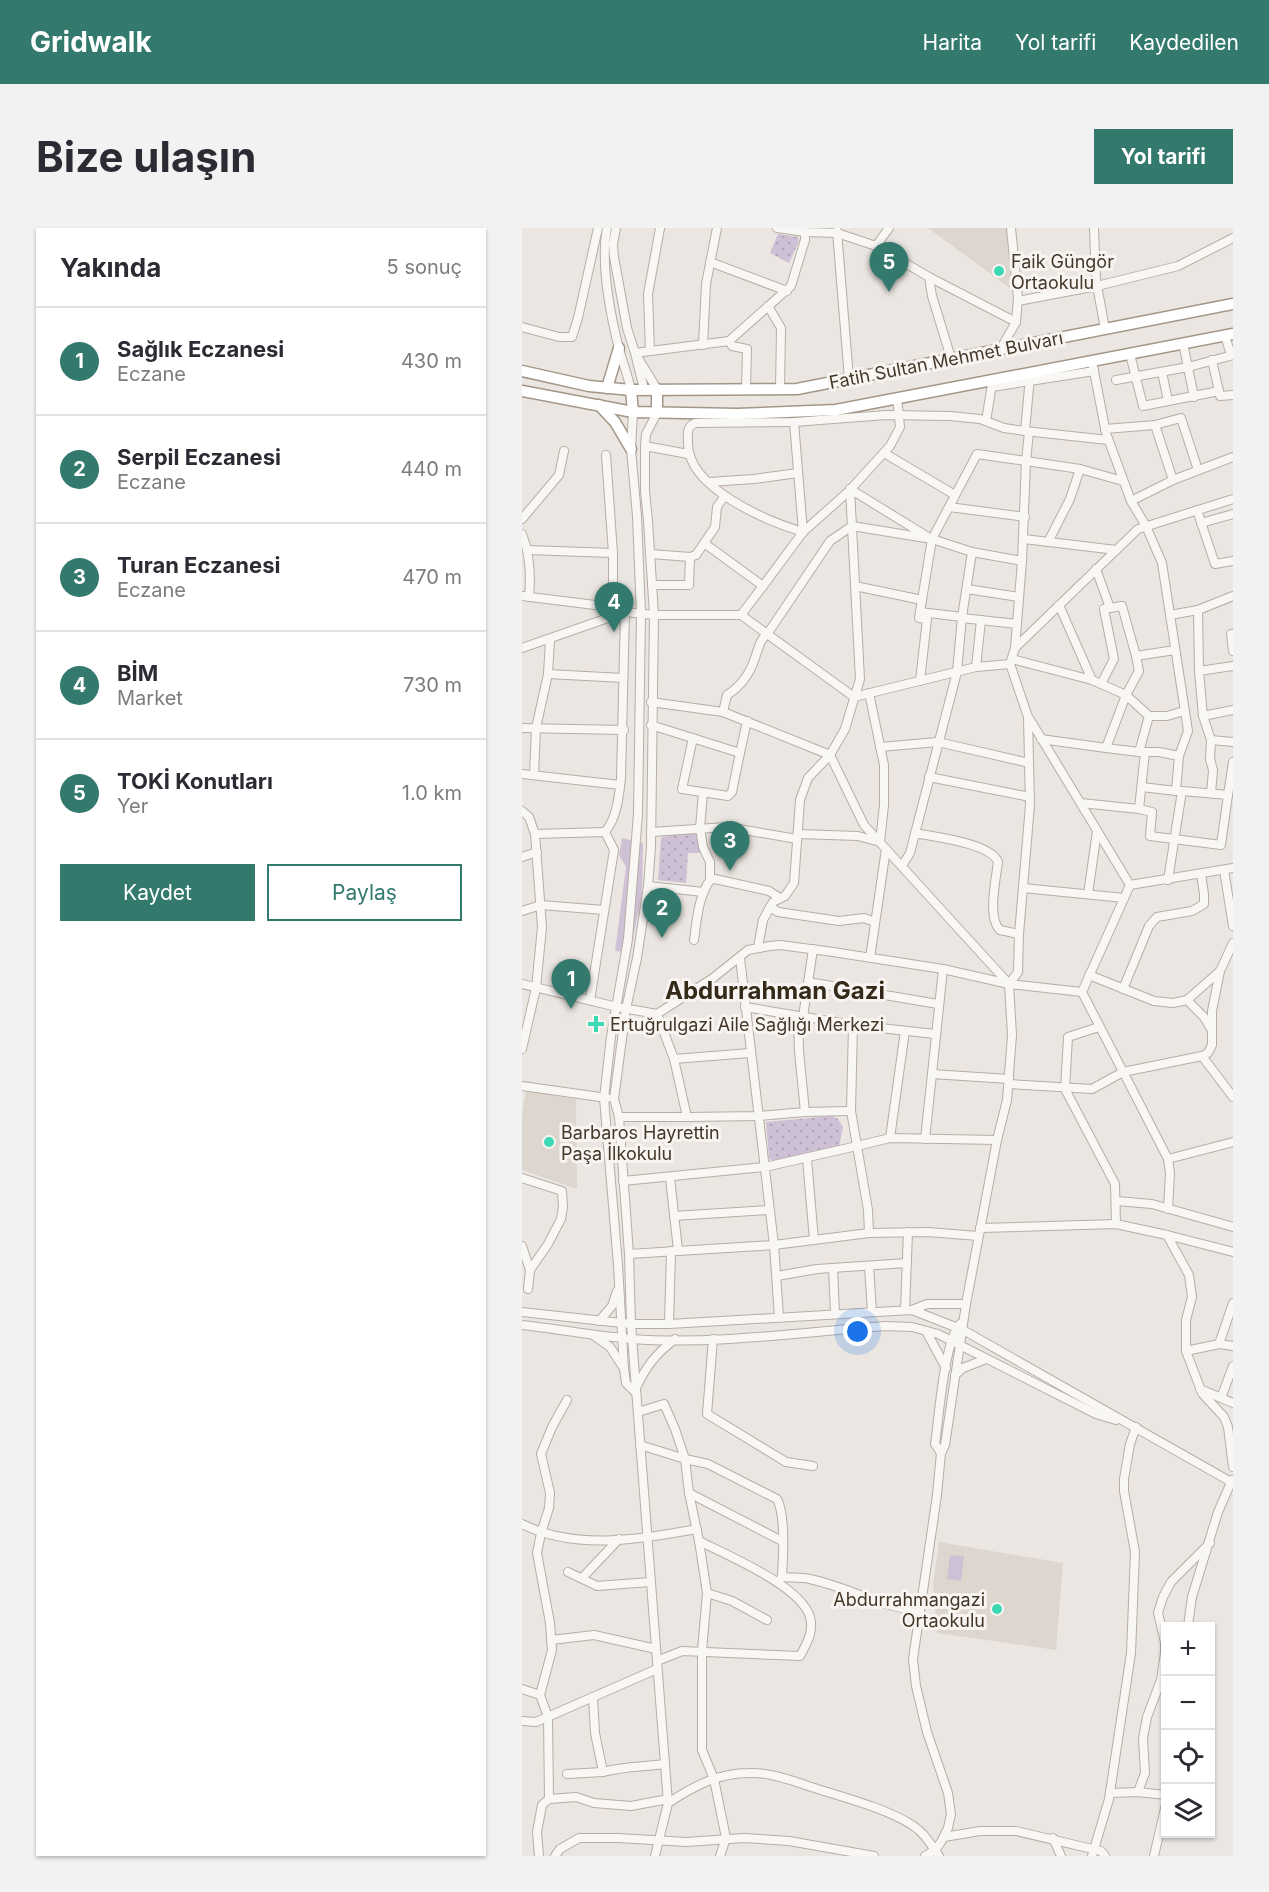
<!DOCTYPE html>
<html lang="tr">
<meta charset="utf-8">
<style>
:root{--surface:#fff;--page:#f2f2f3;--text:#2b2b33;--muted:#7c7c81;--line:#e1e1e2;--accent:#33796d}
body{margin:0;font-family:Inter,sans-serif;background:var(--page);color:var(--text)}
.controls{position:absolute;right:18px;bottom:18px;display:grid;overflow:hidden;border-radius:0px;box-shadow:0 2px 4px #0004}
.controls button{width:54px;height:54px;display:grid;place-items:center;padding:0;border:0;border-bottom:2px solid var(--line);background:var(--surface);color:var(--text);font:30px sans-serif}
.you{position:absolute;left:336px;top:1104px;width:21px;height:21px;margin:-15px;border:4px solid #fff;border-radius:50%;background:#1a73e8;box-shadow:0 0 0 9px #1a73e833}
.badge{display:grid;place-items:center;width:39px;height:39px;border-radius:50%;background:var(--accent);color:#fff;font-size:20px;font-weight:700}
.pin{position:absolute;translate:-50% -50px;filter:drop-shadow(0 2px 3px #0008)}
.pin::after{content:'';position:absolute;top:32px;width:21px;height:18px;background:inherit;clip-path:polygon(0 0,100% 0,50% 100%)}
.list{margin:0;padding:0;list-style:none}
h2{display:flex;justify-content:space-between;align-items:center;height:78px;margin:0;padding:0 24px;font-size:26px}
h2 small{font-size:20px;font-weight:400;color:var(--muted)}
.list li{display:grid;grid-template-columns:39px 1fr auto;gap:18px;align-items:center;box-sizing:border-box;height:108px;padding:0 24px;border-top:2px solid var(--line)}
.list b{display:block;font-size:22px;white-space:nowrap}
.list p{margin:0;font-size:20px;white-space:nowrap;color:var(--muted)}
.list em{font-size:20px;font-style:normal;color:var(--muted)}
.actions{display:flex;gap:12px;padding:18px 24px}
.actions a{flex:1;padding:14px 0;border:2px solid var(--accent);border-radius:0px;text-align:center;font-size:21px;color:var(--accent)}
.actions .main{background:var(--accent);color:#fff}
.icon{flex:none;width:33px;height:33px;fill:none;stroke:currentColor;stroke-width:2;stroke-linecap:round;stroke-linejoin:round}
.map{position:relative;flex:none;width:711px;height:1628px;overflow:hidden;border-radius:0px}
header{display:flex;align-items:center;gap:36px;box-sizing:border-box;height:84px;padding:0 30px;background:var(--accent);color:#fff}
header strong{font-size:28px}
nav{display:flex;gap:33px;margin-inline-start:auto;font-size:21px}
.intro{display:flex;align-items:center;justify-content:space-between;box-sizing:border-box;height:144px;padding:0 36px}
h1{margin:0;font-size:42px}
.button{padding:15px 27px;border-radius:0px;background:var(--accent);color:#fff;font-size:21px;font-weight:700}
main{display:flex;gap:36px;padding:0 36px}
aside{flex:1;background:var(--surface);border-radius:0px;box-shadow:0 2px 4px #0004}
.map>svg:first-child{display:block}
.built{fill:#ddd6cf}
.grass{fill:#cfc1d5}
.park{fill:url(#park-dots)}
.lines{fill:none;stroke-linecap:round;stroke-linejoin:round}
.minor-casing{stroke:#b6aea6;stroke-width:10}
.highway-casing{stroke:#a39687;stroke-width:13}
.minor{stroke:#f9f7f4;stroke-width:8}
.highway{stroke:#fff;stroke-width:10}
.poi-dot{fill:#3dd9b4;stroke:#f8f4f1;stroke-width:2}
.labels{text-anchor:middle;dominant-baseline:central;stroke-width:6;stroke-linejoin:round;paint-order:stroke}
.poi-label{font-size:18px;fill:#443728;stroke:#f8f4f1;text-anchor:start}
.street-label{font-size:18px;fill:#443728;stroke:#f8f4f1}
.district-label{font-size:24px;font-weight:bold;fill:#352a1a;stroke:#f8f4f1}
</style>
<header>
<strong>Gridwalk</strong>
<nav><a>Harita</a><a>Yol tarifi</a><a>Kaydedilen</a></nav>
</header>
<div class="intro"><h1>Bize ulaşın</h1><a class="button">Yol tarifi</a></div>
<main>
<aside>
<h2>Yakında<small>5 sonuç</small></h2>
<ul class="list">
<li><span class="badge">1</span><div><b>Sağlık Eczanesi</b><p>Eczane</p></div><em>430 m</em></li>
<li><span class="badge">2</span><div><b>Serpil Eczanesi</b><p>Eczane</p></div><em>440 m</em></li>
<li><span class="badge">3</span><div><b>Turan Eczanesi</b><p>Eczane</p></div><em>470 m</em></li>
<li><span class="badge">4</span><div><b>BİM</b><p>Market</p></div><em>730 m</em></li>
<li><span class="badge">5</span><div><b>TOKİ Konutları</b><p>Yer</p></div><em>1.0 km</em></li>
</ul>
<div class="actions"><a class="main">Kaydet</a><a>Paylaş</a></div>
</aside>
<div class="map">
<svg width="711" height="1628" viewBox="0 0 711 1628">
<defs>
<pattern id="park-dots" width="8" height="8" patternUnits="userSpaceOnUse" patternTransform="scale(1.5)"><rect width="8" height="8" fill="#cfc1d5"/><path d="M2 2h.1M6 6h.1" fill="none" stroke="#b3a6b7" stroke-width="1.8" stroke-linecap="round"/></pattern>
</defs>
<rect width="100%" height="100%" fill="#ebe6e1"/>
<!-- built -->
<g class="built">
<polygon points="406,0 485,0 489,27 488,60"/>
<polygon points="4,862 54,871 55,961 0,942 0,885"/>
<polygon points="417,1314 541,1335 534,1422 415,1405 411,1357"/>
</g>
<!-- grass -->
<g class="grass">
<polygon points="100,610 121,615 120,666 108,725 93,723 104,639 97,627"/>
<polygon points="428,1327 442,1328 439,1353 425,1351"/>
</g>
<!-- park -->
<g class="park">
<polygon points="256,6 276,9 277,13 267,35 248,25"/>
<polygon points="176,604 179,625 166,625 164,655 136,652 139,610 152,606"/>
<polygon points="309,888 316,891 321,899 317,919 251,933 247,930 244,894"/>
</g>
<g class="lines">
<!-- minor casing -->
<g class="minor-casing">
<g id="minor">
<path d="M85,0C78,37 88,85 97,121C101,135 106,148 109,162"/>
<polyline points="94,0 91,16 92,29 105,100 113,125 135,161"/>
<polyline points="255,0 283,4 315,5 354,18 407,49 410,68 429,130"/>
<polyline points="489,0 496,70 494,94"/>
<polyline points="572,0 574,52 583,101"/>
<polyline points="315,3 327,151"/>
<polyline points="354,18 367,0"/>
<polyline points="188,34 265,63"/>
<polyline points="407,49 494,94 478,122"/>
<polyline points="496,73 575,58 656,38 711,10"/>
<polyline points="246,78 259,100 258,161"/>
<polyline points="0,99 37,109 50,109 56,90 76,0"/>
<polyline points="703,108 709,127"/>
<polyline points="207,113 210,118 225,121 224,161"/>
<polyline points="661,115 672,169"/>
<polyline points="181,117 184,56 195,0"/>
<polyline points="128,123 126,66 138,0"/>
<polyline points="608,126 621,178 697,163"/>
<polyline points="690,132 698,168 711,167"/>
<polyline points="570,133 584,205 609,273 624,298 640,335 666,503 657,528 654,563 660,563 646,652"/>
<polyline points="640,144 646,173"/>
<polyline points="594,152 666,139 711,127"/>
<polyline points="470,159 572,143"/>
<polyline points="122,161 113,125 207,113 269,58 283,12 283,4"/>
<polyline points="111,184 109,221 115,288 119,386 116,586 106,711 89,809 82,870 96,1037 102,1141 104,1155 114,1165"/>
<polyline points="464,193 470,156"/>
<polyline points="272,194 281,304"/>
<polyline points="633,197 651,252"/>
<polyline points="583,201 633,197 659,190 676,242"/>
<polyline points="503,203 508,149"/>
<polyline points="123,218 166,226"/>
<polyline points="362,225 433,267"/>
<polyline points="187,254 232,251 276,245"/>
<polyline points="328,261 406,309"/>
<polyline points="609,273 651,252 711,229"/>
<polyline points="427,279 503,289"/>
<polyline points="675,282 693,336 711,333"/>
<polyline points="0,291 37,247 42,223"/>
<polyline points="679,295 711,286"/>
<path d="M281,304C245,293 165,260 166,215C166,206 164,199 173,195L272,194L364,187L428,188L458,191L482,200L503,203L586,212"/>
<path d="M0,306C8,326 9,348 7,369"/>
<polyline points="502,311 594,322"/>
<polyline points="526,314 548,271 558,241"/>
<polyline points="182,315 241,358 281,304 327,263 368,218 378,199 375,170"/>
<polyline points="5,322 91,325"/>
<polyline points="129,326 168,329 174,327 193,299 195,279 202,269"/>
<polyline points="574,341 588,380"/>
<polyline points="130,357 167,357 168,329"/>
<polyline points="333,358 400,372"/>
<polyline points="445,361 497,369"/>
<polyline points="0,368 81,378 87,374 91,364 91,325 84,227"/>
<polyline points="537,377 570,452 604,467 617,443 614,428 653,422"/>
<polyline points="676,382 677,443 711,438"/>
<polyline points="103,384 132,387 219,387 332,469 454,439 488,436 493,420 616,301 711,271"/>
<polyline points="398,384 397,390 405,391 398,453"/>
<polyline points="219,387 241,358"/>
<polyline points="648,387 676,382 711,368"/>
<polyline points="440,389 450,324"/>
<polyline points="440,390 495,396"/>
<polyline points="711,406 709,406 711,423"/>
<path d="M0,420L103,384L99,550C97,568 95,590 83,604L92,622L68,772"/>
<polyline points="493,420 500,333"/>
<polyline points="490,431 570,452"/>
<polyline points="454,439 459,392"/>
<polyline points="677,443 681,488 689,512"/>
<polyline points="26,446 101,450"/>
<polyline points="579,456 592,431 582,381 600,378 614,428"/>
<polyline points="129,474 201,484 308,527 342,597 487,756 490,807 485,872 475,912 444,1076 405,1076 390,1082"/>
<path d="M201,484L205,467C218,459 228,445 233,430C237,419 237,413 246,405L308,313L330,298L410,311L450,324L500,333L504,233L558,241L601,253"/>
<polyline points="627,488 645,488 662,483"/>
<polyline points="681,488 711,482"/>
<polyline points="507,490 608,657 560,764 646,931 648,945 646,981"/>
<polyline points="129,497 218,525 225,493"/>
<polyline points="0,500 102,502"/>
<polyline points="171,510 160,561 206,568 210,564 218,525"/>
<polyline points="519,511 584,520 604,467 627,488 617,524 584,520"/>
<polyline points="358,519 416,514 507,535"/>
<polyline points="619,524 637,524 657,528"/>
<polyline points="0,546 98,557"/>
<polyline points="12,547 14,500 26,446 28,412"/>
<polyline points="407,549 508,569"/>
<polyline points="620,559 654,563"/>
<polyline points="660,563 706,567 711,534"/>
<polyline points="181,565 178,600 181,619 188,634 188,652"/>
<polyline points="689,565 691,542 688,531 689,512 711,514"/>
<polyline points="559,575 617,581 623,524"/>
<polyline points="617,581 630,584 628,608 699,617 706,567"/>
<polyline points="0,583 7,589 13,606 20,699 14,760 0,821"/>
<polyline points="129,604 205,599 275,611"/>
<path d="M393,605C412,609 469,615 476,634C474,651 465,690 478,702L497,706"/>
<polyline points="13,606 83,604"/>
<polyline points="276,606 336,608 358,614 362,577 362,537 347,465"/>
<polyline points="0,629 15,624"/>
<polyline points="380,638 388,625 435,444 440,389 398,384 410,311 455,226 504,233 507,204"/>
<polyline points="702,642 711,698"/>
<polyline points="608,657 711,640"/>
<polyline points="126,658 181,664"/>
<polyline points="501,660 602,670"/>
<polyline points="566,666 575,603"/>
<polyline points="248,679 256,684 317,693 342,690 353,694"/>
<polyline points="0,683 19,677 82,682"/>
<path d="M172,712C175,691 176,670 188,652L193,651L247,663L258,670"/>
<polyline points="236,719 241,692 248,679 251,674 263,668 272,655 278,572 286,550 308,527 323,501 338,451 328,261"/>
<polyline points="218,730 252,1017 257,1089"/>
<polyline points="348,730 364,621"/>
<polyline points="567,747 632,773 651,775 665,772 698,743 711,715"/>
<polyline points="286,754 416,776"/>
<polyline points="0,756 95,779 135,786 191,750 226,722 248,718 258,717 311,724 421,741 487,756 496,744 497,706 508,577 506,489 488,436"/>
<polyline points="487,756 560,764"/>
<polyline points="601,761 627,698 635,689 670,683 682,676 682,666 679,646"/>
<polyline points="665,772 682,789 689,801"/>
<polyline points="223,779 331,797"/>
<polyline points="135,786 152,831 165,889 238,888 283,884 329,883"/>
<polyline points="276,788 277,823 283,884"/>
<polyline points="281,789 291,721"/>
<polyline points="577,799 546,809 543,861 593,956 594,996"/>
<polyline points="413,806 331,797 329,883 335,918 368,910 475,912"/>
<polyline points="680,828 686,825 690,817 690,783 698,743"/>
<polyline points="152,831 228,825"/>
<polyline points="410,846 421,741"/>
<polyline points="487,856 570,861 601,844 680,828 711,869"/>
<polyline points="0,858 85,870"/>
<polyline points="97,889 165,889"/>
<polyline points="368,910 383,803"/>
<polyline points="403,911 410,846 487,851"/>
<polyline points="285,931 292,1012"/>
<polyline points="646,931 711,914"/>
<polyline points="0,950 40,963 41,979 39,991 26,1016 8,1042 6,1061"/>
<polyline points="148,950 156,1022"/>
<polyline points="101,953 243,939 335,918 346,982 347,1005"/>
<polyline points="594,973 630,976 711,999"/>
<polyline points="152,988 247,982"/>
<polyline points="458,1000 594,996 645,1007 711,1024"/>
<polyline points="645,1007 667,1047 670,1069 664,1092 664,1123 680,1165 702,1189 706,1199 711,1239"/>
<polyline points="0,1018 8,1042"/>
<polyline points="107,1026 252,1017 347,1005 406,1004 456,1008"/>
<polyline points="347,1038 350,1084"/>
<polyline points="311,1040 313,1085"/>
<polyline points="255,1048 295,1041 385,1035"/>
<polyline points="383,1082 386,1004"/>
<polyline points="0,1084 109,1096 147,1096 390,1082 441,1102 711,1255"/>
<polyline points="77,1093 90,1078 95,1063"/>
<polyline points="147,1096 149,1023"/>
<path d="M0,1097C37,1101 73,1108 110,1111C193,1117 280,1104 363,1098L390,1099L416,1106L574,1186L594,1192"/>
<polyline points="404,1103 424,1140"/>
<polyline points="71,1107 88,1119 101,1139"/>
<polyline points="191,1111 185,1186 264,1234 291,1238"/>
<polyline points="697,1116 711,1075"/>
<polyline points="664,1123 697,1116 711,1118"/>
<polyline points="433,1147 441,1140 464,1131"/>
<path d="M114,1160C125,1137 133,1127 153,1111"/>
<polyline points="678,1161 711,1175"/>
<polyline points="699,1170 711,1138"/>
<polyline points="116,1184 142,1176 153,1201 163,1231 167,1265 177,1313 185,1365 180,1423 180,1522 192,1551 204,1610 198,1628"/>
<path d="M118,1217L163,1231L186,1236L255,1271C264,1288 261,1329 260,1349L256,1354"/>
<path d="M419,1225L413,1216C417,1189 422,1114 438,1096"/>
<polyline points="167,1265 260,1313"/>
<path d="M0,1296C54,1323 118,1311 175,1301"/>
<polyline points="46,1344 75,1358 128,1354"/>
<path d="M260,1349C269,1350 279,1349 288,1351C325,1359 359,1379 397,1383"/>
<polyline points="60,1350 97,1311"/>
<polyline points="185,1365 210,1373 245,1392"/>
<polyline points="666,1398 670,1369 696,1284 710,1252"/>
<polyline points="29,1412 72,1407 134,1421"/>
<path d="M135,1433L160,1423L278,1428C285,1415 292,1404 288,1389C279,1358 205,1327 177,1313"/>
<polyline points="0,1461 18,1467 30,1422 28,1395 15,1325 19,1305 27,1280 28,1265 19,1226 30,1199 45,1172"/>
<polyline points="18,1467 26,1489 27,1571"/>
<path d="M71,1469L73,1505L81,1544C102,1538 122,1539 143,1536"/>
<polyline points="0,1493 14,1494 135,1441"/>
<polyline points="45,1546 81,1544"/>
<polyline points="616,1564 623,1545 621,1510 625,1489 639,1452 643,1425 643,1414 636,1385 641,1369 649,1354 688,1315"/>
<polyline points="588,1565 616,1564 644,1567"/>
<path d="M146,1575C172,1558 196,1545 227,1545C251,1544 276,1555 299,1562C327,1571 365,1581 390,1597C402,1604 409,1617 417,1628"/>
<polyline points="422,1609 458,1603 494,1603 579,1623 583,1628"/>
<polyline points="531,1610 539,1628"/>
<polyline points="17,1628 15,1604 20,1577 27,1571 54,1569 72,1575 109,1578 146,1571"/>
<polyline points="33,1628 38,1621 57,1610 96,1610 164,1614 222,1610 267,1613 352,1628"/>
<polyline points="133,1628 146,1575 109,1096 107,1026 97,889 92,871 104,781 115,730 126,658 129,619 132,387 126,293 123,263 123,218 124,206 135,185"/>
<polyline points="403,1628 413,1622 419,1614 426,1600 429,1586 426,1565 405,1504 394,1458 391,1431 415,1267 419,1225 423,1217 444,1076"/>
<polyline points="570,1628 587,1571 609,1425 613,1324 602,1263 602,1251 608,1216 614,1199"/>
<polyline points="632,1628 644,1576"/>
</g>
</g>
<!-- highway casing -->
<g class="highway-casing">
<g id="highway">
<polyline points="0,143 67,158 109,162 275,161 711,76"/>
<polyline points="85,160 97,120"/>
<polyline points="109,162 111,184"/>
<polyline points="0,163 111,184 215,186 314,182 711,106"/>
<polyline points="77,177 93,194 109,221"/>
<polyline points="135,185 135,161"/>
</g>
</g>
<!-- minor -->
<use href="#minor" class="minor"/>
<!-- highway -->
<use href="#highway" class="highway"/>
</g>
<!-- markers -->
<g class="poi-dot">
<circle cx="477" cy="43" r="6"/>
<path d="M71 787h6v6h6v6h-6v6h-6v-6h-6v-6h6z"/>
<circle cx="27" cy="914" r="6"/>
<circle cx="475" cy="1381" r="6"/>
</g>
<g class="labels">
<!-- poi labels -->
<g class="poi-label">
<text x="489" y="33">Faik Güngör<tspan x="489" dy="21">Ortaokulu</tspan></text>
<text x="88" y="796">Ertuğrulgazi Aile Sağlığı Merkezi</text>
<text x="39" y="904">Barbaros Hayrettin<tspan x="39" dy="21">Paşa İlkokulu</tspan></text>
<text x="463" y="1371" text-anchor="end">Abdurrahmangazi<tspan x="463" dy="21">Ortaokulu</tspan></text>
</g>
<!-- street labels -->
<g class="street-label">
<text transform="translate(424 132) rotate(-11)">Fatih Sultan Mehmet Bulvarı</text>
</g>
<!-- district labels -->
<g class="district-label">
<text x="253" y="762">Abdurrahman Gazi</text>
</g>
</g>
</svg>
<div class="controls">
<button>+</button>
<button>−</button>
<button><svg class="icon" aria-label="locate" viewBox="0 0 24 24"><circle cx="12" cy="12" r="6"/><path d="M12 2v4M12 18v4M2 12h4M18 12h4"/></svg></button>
<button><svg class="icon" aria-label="layers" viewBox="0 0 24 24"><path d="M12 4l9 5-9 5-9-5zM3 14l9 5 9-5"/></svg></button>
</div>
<div class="you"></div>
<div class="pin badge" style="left:49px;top:781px">1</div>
<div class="pin badge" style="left:140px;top:710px">2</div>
<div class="pin badge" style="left:208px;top:643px">3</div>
<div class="pin badge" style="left:92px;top:404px">4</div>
<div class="pin badge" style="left:367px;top:64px">5</div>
</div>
</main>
